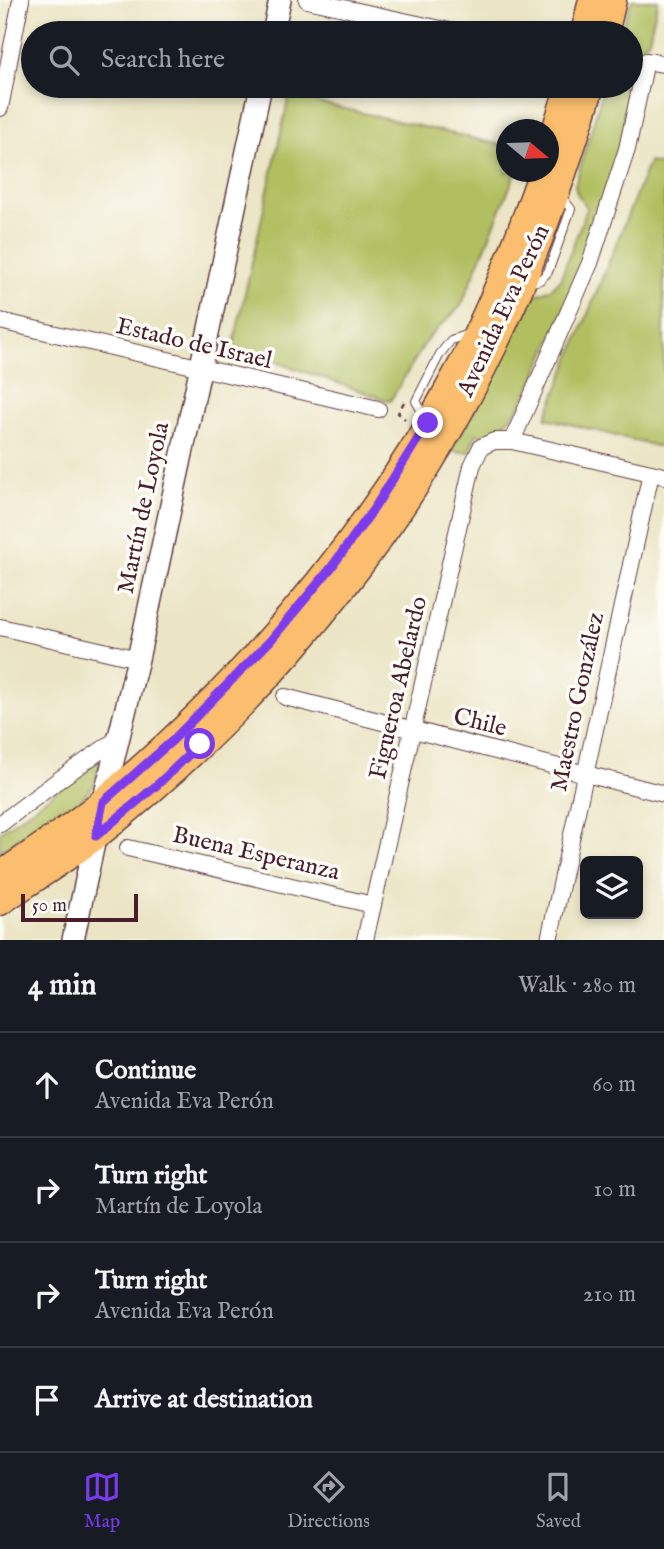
<!DOCTYPE html>
<meta charset="utf-8">
<style>
:root{--surface:#171b24;--page:#20242c;--text:#f1f3f6;--muted:#9ea1a6;--line:#363941;--accent:#7c3aed}
body{margin:0;font-family:"IM FELL English",serif;background:var(--page);color:var(--text)}
.controls{position:absolute;right:21px;bottom:21px;display:grid;overflow:hidden;border-radius:10px;box-shadow:0 4px 10px #0003}
.controls button{width:63px;height:63px;display:grid;place-items:center;padding:0;border:0;border-bottom:2px solid var(--line);background:var(--surface);color:var(--text);font:35px sans-serif}
.compass{position:absolute;left:496px;top:119px;width:63px;height:63px;border-radius:50%;background:var(--surface);box-shadow:0 4px 10px #0003;rotate:109deg}
.scale{position:absolute;left:21px;bottom:18px;width:117px;box-sizing:border-box;padding-left:7px;border:4px solid #4a1f2b;border-top:0;font-size:19px;line-height:24px;white-space:nowrap;color:#4a1f2b;-webkit-text-stroke:5px #fdfcf7;paint-order:stroke}
.stop{position:absolute;width:21px;height:21px;margin:-16px;border:5px solid #7c3aed;border-radius:50%;background:#fff}
.stop.end{background:#7c3aed;border-color:#fff;box-shadow:0 2px 7px #0008}
.list{margin:0;padding:0;list-style:none}
h2{display:flex;justify-content:space-between;align-items:center;height:91px;margin:0;padding:0 28px;font-size:30px}
h2 small{font-size:23px;font-weight:400;color:var(--muted)}
.list li{display:grid;grid-template-columns:46px 1fr auto;gap:21px;align-items:center;box-sizing:border-box;height:105px;padding:0 28px;border-top:2px solid var(--line)}
.list b{display:block;font-size:26px;white-space:nowrap}
.list p{margin:0;font-size:23px;white-space:nowrap;color:var(--muted)}
.list em{font-size:23px;font-style:normal;color:var(--muted)}
.icon{flex:none;width:38px;height:38px;fill:none;stroke:currentColor;stroke-width:2;stroke-linecap:round;stroke-linejoin:round}
.map{position:relative;flex:none;width:664px;height:940px;overflow:hidden}
.search{position:absolute;background:var(--surface);box-shadow:0 4px 10px #0003;left:21px;right:21px;top:21px;height:77px;display:flex;align-items:center;gap:18px;box-sizing:border-box;padding:0 24px;border-radius:38px;color:var(--muted);font-size:26px}
.sheet{height:511px;background:var(--surface)}
nav{display:flex;justify-content:space-around;align-items:center;box-sizing:border-box;height:98px;border-top:2px solid var(--line);background:var(--surface);font-size:19px;color:var(--muted)}
nav a{display:grid;justify-items:center;gap:4px}
nav .on{color:var(--accent)}
.map>svg:first-child{display:block}
.green{fill:#b1bf61;stroke:#7e6f46;stroke-width:2}
.lines{fill:none;stroke-linecap:round;stroke-linejoin:round}
.service-casing{stroke:#623d42;stroke-width:10}
.minor-casing{stroke:#623d42;stroke-width:18}
.tertiary-casing{stroke:#623d42;stroke-width:24}
.primary-casing{stroke:#623d42;stroke-width:29}
.path{stroke:#623d42;stroke-width:2.5;stroke-dasharray:5 5;stroke-linecap:butt}
.service{stroke:#fff;stroke-width:8}
.minor{stroke:#fff;stroke-width:16}
.tertiary{stroke:#fff;stroke-width:21}
.primary{stroke:#fabe6e;stroke-width:26}
.route{stroke:#7c3aed;stroke-width:9}
.labels{text-anchor:middle;dominant-baseline:central;stroke-width:7;stroke-linejoin:round;paint-order:stroke}
.street-label{font-size:24px;fill:#4a1f2b;stroke:#fdfcf7}
</style>
<div class="map">
<svg width="664" height="940" viewBox="0 0 664 940">
<rect width="100%" height="100%" fill="#fdfcf7"/>
<filter id="ink" filterUnits="userSpaceOnUse"><feTurbulence type="fractalNoise" baseFrequency=".0143" numOctaves="2"/><feDisplacementMap in="SourceGraphic" scale="14" xChannelSelector="R" yChannelSelector="G"/><feConvolveMatrix kernelMatrix="1 2 1 2 8 2 1 2 1" color-interpolation-filters="sRGB"/></filter>
<filter id="wash" filterUnits="userSpaceOnUse"><feTurbulence type="fractalNoise" baseFrequency=".00686" numOctaves="4" result="noise"/><feDisplacementMap in="SourceGraphic" scale="28" xChannelSelector="R" yChannelSelector="G"/><feGaussianBlur stdDeviation="1.57" result="paint"/><feColorMatrix in="noise" values="0 0 0 0 0 0 0 0 0 0 0 0 0 0 0 0 0 1.4 0 .05"/><feComposite in="paint" operator="in"/></filter>
<g filter="url(#wash)">
<rect width="100%" height="100%" fill="#ebe5c5"/>
<!-- green -->
<g class="green">
<polygon points="632,0 658,0 649,39 640,50 633,49 631,64 631,33 620,33"/>
<polygon points="631,67 638,68 619,160 585,264 524,401 493,438 476,434 469,452 450,452 493,378 524,308 535,295 551,289 560,280 587,208 577,193 575,185 604,86 631,86"/>
<polygon points="289,96 506,146 506,172 516,172 461,306 428,338 390,401 233,347"/>
<polygon points="649,162 664,166 664,448 546,418"/>
<polygon points="101,759 94,785 80,801 43,822 0,851 0,832"/>
</g>
</g>
<g filter="url(#ink)">
<g class="lines">
<!-- service casing -->
<g class="service-casing">
<g id="service">
<polyline points="527,283 540,280 548,272 571,209 560,195"/>
<polyline points="425,417 416,401 440,354 451,340 471,333"/>
</g>
</g>
<!-- minor casing -->
<g class="minor-casing">
<g id="minor">
<polyline points="307,0 459,33"/>
<polyline points="0,108 21,0"/>
<polyline points="0,321 378,409"/>
<polyline points="512,441 590,263 627,149 646,61 664,64"/>
<polyline points="0,627 138,659"/>
<polyline points="285,697 664,794"/>
<polyline points="0,824 60,779 120,737"/>
<polyline points="128,848 373,905"/>
<polyline points="365,940 472,466 481,447 494,441 512,441 664,476"/>
<polyline points="549,940 651,473"/>
</g>
</g>
<!-- tertiary casing -->
<g class="tertiary-casing">
<g id="tertiary">
<polyline points="273,33 280,0"/>
<polyline points="73,940 103,802 138,659 261,86"/>
</g>
</g>
<!-- primary casing -->
<g class="primary-casing">
<g id="primary">
<polyline points="584,33 592,0"/>
<polyline points="605,33 613,0"/>
<polyline points="548,153 569,86"/>
<path d="M0,875C35,851 71,828 103,801C250,678 374,531 463,362C494,301 520,236 542,172"/>
<path d="M0,902C32,880 66,859 96,836C277,693 429,503 519,290C547,223 570,155 591,86"/>
</g>
</g>
<!-- path -->
<polyline class="path" points="404,402 398,413 405,419"/>
<!-- service -->
<use href="#service" class="service"/>
<!-- minor -->
<use href="#minor" class="minor"/>
<!-- tertiary -->
<use href="#tertiary" class="tertiary"/>
<!-- primary -->
<use href="#primary" class="primary"/>
</g>
</g>
<g class="lines" filter="url(#ink)">
<!-- route -->
<polyline class="route" points="200,744 157,785 96,836 103,802 172,741 270,641 331,568 375,507 428,423"/>
</g>
<g class="labels">
<!-- street labels -->
<g class="street-label">
<text transform="translate(504 311) rotate(-65)">Avenida Eva Perón</text>
<text transform="translate(194 344) rotate(13)">Estado de Israel</text>
<text transform="translate(144 508) rotate(-78)">Martín de Loyola</text>
<text transform="translate(399 688) rotate(-77)">Figueroa Abelardo</text>
<text transform="translate(578 702) rotate(-78)">Maestro González</text>
<text transform="translate(480 723) rotate(14)">Chile</text>
<text transform="translate(256 854) rotate(13)">Buena Esperanza</text>
</g>
</g>
</svg>
<div class="controls">
<button><svg class="icon" aria-label="layers" viewBox="0 0 24 24"><path d="M12 4l9 5-9 5-9-5zM3 14l9 5 9-5"/></svg></button>
</div>
<svg class="compass" viewBox="-18 -18 36 36"><path d="M0-13l5 13h-10z" fill="#e53935"/><path d="M0 13l5-13h-10z" fill="#9ea1a6"/></svg>
<div class="scale">50 m</div>
<div class="stop" style="left:200px;top:744px"></div>
<div class="stop end" style="left:428px;top:423px"></div>
<div class="search"><svg class="icon" aria-label="search" viewBox="0 0 24 24"><circle cx="10" cy="10" r="6"/><path d="M15 15l6 6"/></svg>Search here</div>
</div>
<section class="sheet">
<h2>4 min<small>Walk · 280 m</small></h2>
<ul class="list">
<li><svg class="icon" aria-label="ahead" viewBox="0 0 24 24"><path d="M12 20V5M6 11l6-6 6 6"/></svg><div><b>Continue</b><p>Avenida Eva Perón</p></div><em>60 m</em></li>
<li><svg class="icon" aria-label="right" viewBox="0 0 24 24"><path d="M7 20v-9h11M14 6l5 5-5 5"/></svg><div><b>Turn right</b><p>Martín de Loyola</p></div><em>10 m</em></li>
<li><svg class="icon" aria-label="right" viewBox="0 0 24 24"><path d="M7 20v-9h11M14 6l5 5-5 5"/></svg><div><b>Turn right</b><p>Avenida Eva Perón</p></div><em>210 m</em></li>
<li><svg class="icon" aria-label="arrive" viewBox="0 0 24 24"><path d="M6 21V4h12l-3 4 3 4H6"/></svg><div><b>Arrive at destination</b></div></li>
</ul>
</section>
<nav>
<a class="on"><svg class="icon" aria-label="map" viewBox="0 0 24 24"><path d="M3 6l6-2 6 2 6-2v14l-6 2-6-2-6 2zM9 4v14M15 6v14"/></svg>Map</a>
<a><svg class="icon" aria-label="directions" viewBox="0 0 24 24"><path d="M12 3l9 9-9 9-9-9zM9 14v-3h6M13 9l2 2-2 2"/></svg>Directions</a>
<a><svg class="icon" aria-label="saved" viewBox="0 0 24 24"><path d="M7 4h10v16l-5-4-5 4z"/></svg>Saved</a>
</nav>
